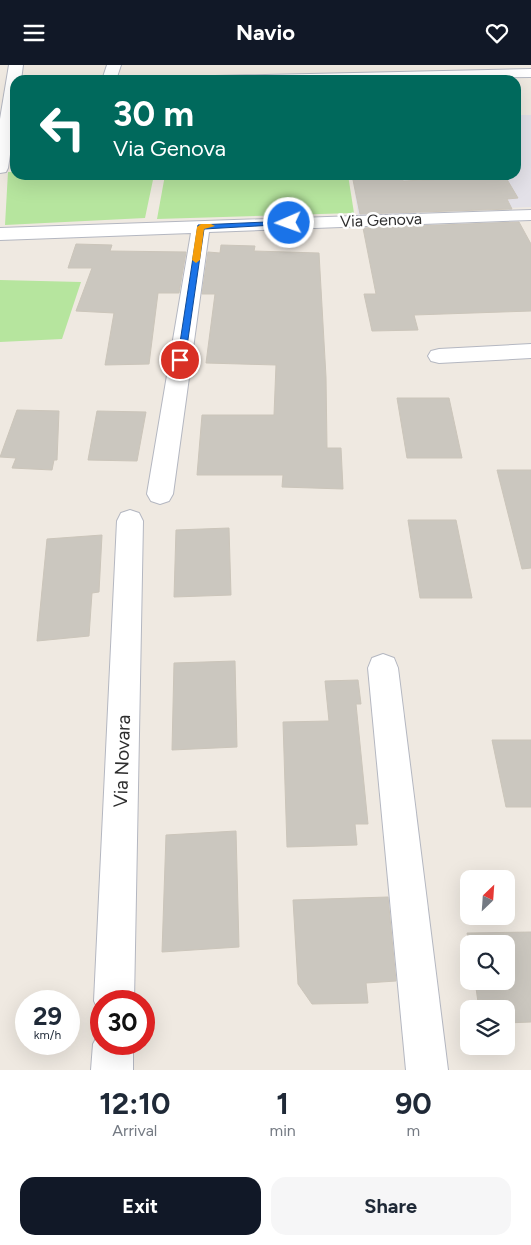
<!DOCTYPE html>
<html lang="en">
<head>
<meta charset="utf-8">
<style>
  :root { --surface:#fff; --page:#f6f6f7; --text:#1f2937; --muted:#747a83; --accent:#111827 }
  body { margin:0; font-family:Figtree,sans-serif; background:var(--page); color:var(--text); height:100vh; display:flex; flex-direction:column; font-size:19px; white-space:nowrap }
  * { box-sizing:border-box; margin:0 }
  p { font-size:16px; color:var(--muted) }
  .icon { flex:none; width:28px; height:28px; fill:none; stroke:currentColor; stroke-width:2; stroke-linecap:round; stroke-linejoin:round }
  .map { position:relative; height:1005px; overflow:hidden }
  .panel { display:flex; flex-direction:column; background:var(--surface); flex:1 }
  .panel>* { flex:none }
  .banner { position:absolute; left:10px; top:10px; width:511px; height:105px; border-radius:15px; box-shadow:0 5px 20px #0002; background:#00695c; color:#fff; overflow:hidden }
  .needle { width:32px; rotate:25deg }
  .fabs { position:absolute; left:460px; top:805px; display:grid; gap:10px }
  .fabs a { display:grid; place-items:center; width:55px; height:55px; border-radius:10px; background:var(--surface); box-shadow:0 5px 20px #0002; font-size:25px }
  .speed { position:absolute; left:15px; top:925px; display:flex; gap:10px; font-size:25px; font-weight:700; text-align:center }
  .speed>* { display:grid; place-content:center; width:65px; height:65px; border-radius:50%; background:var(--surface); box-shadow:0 5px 20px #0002; line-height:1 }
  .speed small { font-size:12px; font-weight:400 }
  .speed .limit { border:8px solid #d22; background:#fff; color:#111 }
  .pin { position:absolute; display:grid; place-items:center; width:42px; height:42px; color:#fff; margin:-21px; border:2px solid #fff; border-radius:50%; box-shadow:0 1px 5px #0007 }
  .me { position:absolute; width:55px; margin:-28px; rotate:268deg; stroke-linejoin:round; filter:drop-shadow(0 0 4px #0008) }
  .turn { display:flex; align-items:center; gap:18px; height:105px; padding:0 20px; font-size:22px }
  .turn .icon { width:65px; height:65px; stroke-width:2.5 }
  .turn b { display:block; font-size:35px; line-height:42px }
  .eta { display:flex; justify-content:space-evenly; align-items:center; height:85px; text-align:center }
  .eta b { font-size:30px; font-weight:700; line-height:35px }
  .primary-button { display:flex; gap:10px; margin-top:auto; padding:10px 20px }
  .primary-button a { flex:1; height:58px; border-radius:15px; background:var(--accent); color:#fff; font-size:20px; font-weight:700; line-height:58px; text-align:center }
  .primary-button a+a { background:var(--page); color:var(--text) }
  header { display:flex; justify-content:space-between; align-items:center; height:65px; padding:0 20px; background:var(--accent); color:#fff; font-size:22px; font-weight:700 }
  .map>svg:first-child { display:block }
</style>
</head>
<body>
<header><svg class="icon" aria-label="menu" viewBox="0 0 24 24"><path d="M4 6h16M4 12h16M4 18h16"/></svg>Navio<svg class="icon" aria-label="heart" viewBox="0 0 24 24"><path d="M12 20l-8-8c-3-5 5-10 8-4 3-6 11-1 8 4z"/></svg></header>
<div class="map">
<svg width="531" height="1005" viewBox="0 0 531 1005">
  <rect width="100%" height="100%" fill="#efe9e1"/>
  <path fill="#e3e1e8" d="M516,50H531V142L446,146L422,144L417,148L411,149L358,150L352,110H516Z"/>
  <g fill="#b6e59e">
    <path d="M8,107H15V110H154L145,153L5,160Z"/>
    <path d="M165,110H348L354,148L157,154Z"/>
    <path d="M0,215L81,217L62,274L0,277Z"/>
  </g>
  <g fill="#cbc7bf" stroke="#cbc5ba">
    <path d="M352,110H402L403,116L505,111L518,133L507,134L512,144L360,149Z"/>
    <path d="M519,157L531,179V246L414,250L418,265L372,266L364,229H376L363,163Z"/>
    <path d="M76,179L112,180L110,186L186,187L179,228H158L149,299L105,300L114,248L76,246L92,203H68Z"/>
    <path d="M221,180L255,181L254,186L319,188L326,312L327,383H341L343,424L282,422L283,410H197L202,350H274L276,300L206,298L215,229H202L208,187L220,188Z"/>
    <path d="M397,333H449L462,393H407Z"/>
    <path d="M17,345L59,346L57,395H54L52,405L12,403L16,393L0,392Z"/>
    <path d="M97,346L146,347L137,396L88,395Z"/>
    <path d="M497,405H531V503L522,504Z"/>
    <path d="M408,455H456L472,533H420Z"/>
    <path d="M229,463L231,530L174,532L176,465Z"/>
    <path d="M102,470L99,527L92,528L89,571L37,576L47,474Z"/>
    <path d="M235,596L237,682L172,685L174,598Z"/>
    <path d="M358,615L361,639H356L368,759H355L357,780L287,782L283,657L329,656L325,616Z"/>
    <path d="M492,675H531V742H506Z"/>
    <path d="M236,766L239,882L162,887L166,770Z"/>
    <path d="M388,832L396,916L366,918L368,938L312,939L298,919L293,835Z"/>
    <path d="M531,867V957L506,958V944H479L475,916H506V879H469L467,868Z"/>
  </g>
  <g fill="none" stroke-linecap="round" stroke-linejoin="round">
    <defs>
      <g id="minor">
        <path d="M9,0H23L21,15H15V56L8,103L6,107L0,108V54Z"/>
        <path d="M107,0H121L116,15H102Z"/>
        <path d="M531,4V12L208,15L215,11Z"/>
        <path d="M531,145V155L209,167L173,429L169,436L160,439L151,436L147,429L191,168L0,175V163Z"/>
        <path d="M531,279V293L439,298L431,296L428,291L431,286L439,284Z"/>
        <path d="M130,445L139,448L143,456L134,936H101V950L94,936L117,456L121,448Z"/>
        <path d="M383,589L394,593L398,603L448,1005H406L368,603L372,593Z"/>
        <path d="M101,964V979H133V1005H91L93,979Z"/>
      </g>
    </defs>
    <use href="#minor" stroke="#b4b7c1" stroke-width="2"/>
    <use href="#minor" fill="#fff" fill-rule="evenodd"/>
  </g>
  <path fill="#1a73e8" stroke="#114b97" d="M289,156H292V159L204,164L185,295L177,297L198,160Z"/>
  <path fill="#f59e0b" d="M201,159H211L215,161L204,164L200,195L196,198L192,195L197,162Z"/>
  <g text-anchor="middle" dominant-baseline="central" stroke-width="5" stroke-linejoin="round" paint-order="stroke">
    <g font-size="16" fill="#2e2e2e" stroke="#fff">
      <text transform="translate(381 155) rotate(-2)">Via Genova</text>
    </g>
    <g font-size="19" fill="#2e2e2e" stroke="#fff">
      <text transform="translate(122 696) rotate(-88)">Via Novara</text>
    </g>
  </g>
</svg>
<div class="fabs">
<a><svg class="needle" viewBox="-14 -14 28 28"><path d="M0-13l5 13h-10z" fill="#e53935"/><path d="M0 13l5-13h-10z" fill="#747a83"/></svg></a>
<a><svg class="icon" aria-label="search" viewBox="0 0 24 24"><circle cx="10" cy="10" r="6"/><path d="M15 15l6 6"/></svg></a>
<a><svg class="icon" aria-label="layers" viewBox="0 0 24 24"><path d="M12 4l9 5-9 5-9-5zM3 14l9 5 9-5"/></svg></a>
</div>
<div class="speed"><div>29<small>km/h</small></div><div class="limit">30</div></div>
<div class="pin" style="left:180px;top:295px;background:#d93025"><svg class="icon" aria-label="arrive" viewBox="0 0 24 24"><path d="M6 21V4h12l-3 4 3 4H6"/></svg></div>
<svg class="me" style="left:289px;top:158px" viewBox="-20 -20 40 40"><circle r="17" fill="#1a73e8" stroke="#fff" stroke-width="3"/><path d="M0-11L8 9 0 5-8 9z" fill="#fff"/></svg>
<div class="banner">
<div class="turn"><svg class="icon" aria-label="left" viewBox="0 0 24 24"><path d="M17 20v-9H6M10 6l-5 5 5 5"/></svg><div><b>30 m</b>Via Genova</div></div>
</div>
</div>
<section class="panel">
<div class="eta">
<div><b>12:10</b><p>Arrival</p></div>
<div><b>1</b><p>min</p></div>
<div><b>90</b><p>m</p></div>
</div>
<div class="primary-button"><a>Exit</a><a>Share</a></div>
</section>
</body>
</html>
